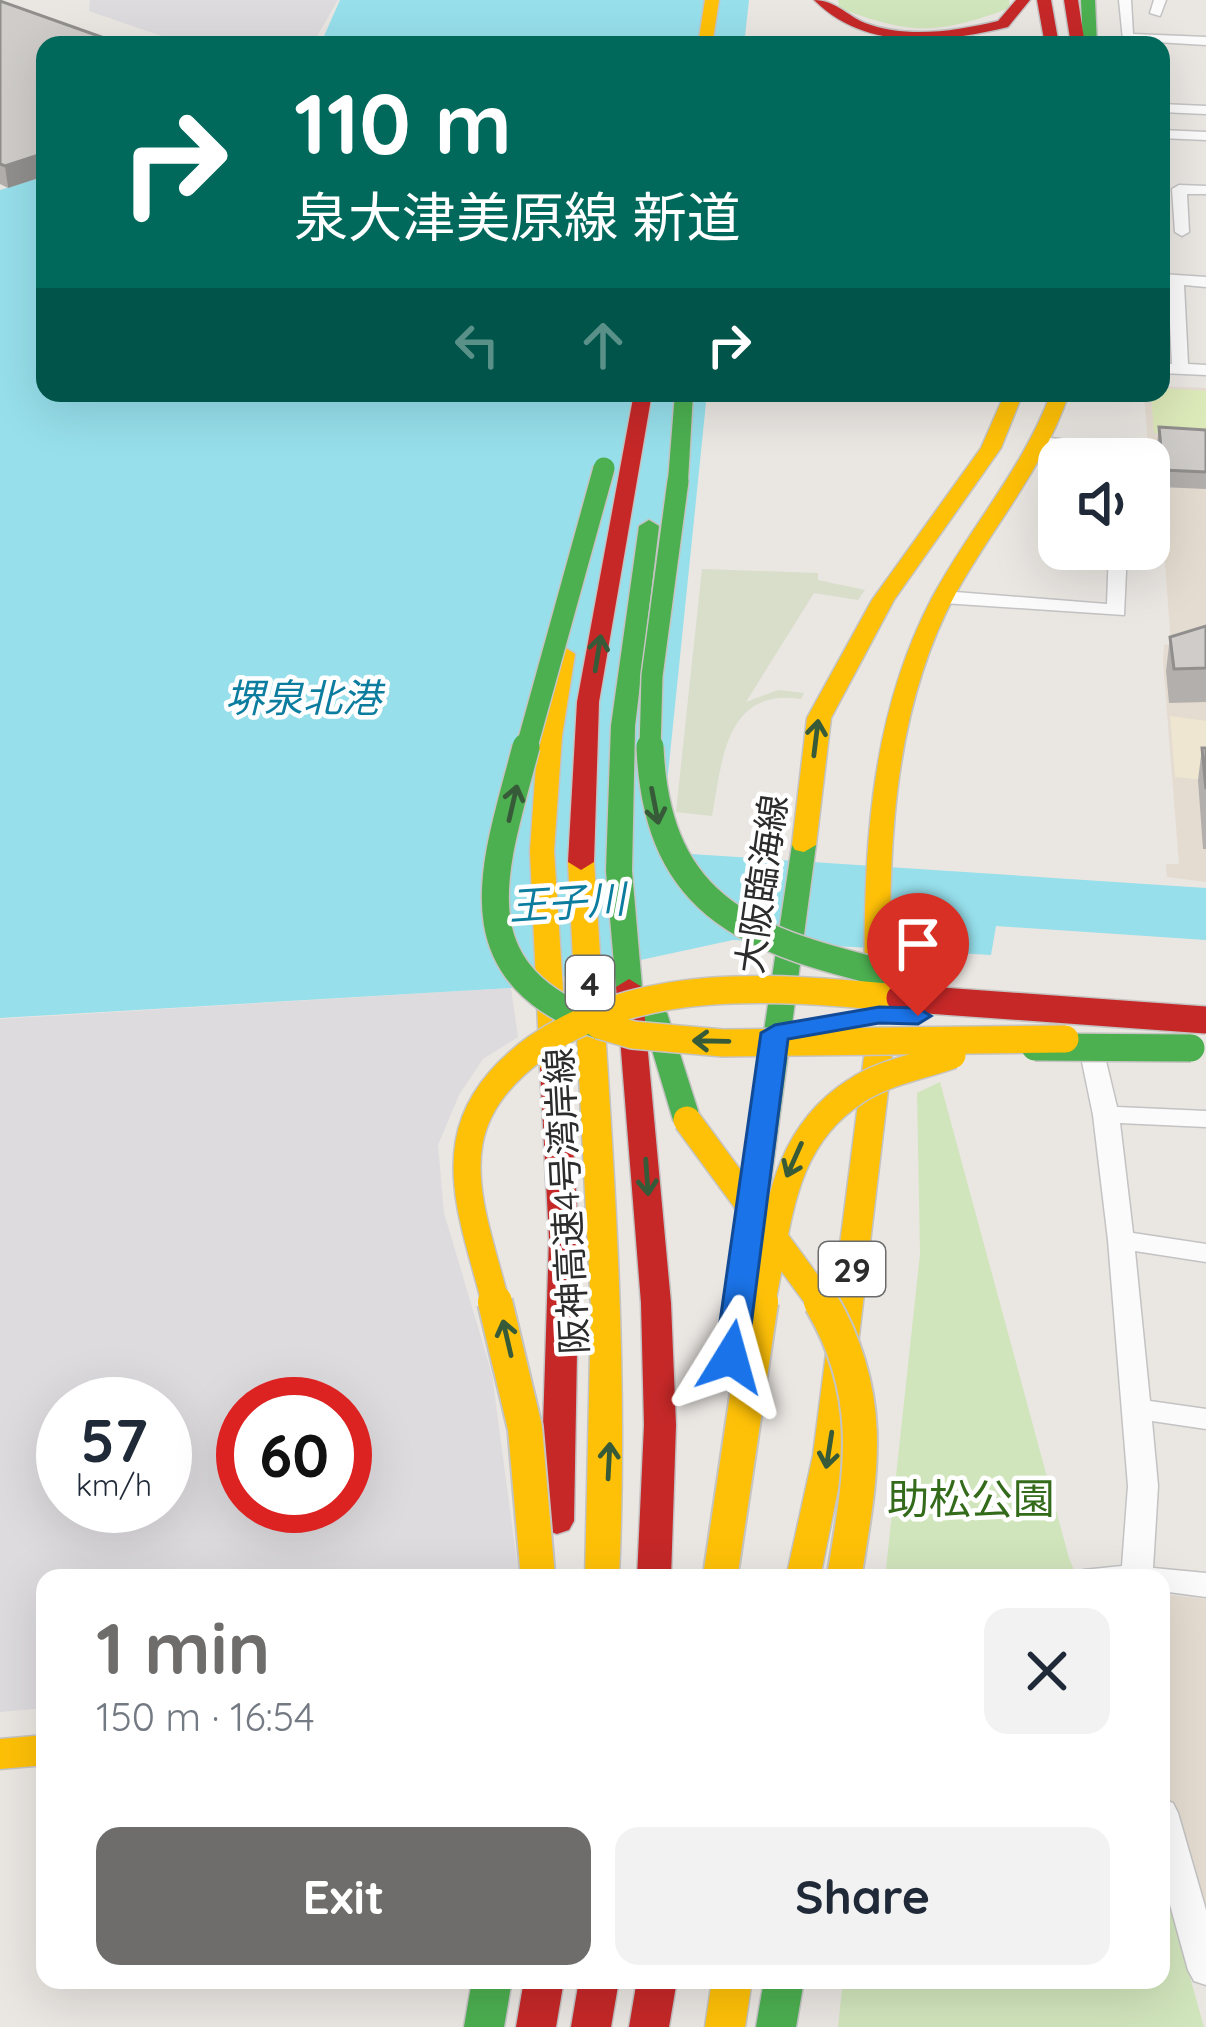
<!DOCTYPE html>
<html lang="en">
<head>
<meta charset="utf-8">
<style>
  :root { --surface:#fff; --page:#f2f2f3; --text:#1f2937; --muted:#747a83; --accent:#6e6d6c }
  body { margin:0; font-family:Quicksand,"Noto Sans JP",sans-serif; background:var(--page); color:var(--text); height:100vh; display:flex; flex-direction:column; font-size:45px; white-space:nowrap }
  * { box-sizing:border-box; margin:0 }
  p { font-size:39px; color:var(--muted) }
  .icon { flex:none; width:66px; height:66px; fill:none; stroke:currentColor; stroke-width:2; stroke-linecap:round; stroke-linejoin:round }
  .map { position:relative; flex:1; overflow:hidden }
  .panel { position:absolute; left:36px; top:1569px; width:1134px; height:420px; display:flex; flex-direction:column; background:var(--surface); border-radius:24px; box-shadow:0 12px 48px #0002 }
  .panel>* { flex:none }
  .top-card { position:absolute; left:36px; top:36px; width:1134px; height:366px; border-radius:24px; box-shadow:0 12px 48px #0002; background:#00695c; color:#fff; overflow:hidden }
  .controls { position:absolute; left:1038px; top:438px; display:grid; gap:24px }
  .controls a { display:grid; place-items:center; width:132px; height:132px; border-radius:24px; background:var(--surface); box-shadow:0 12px 48px #0002; font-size:60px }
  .speed { position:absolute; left:36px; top:1377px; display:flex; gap:24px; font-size:60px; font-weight:700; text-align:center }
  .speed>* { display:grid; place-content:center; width:156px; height:156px; border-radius:50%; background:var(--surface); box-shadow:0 12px 48px #0002; line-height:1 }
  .speed small { font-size:30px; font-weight:400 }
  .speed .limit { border:18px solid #d22; background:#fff; color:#111 }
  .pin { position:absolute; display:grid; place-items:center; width:102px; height:102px; color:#fff; margin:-123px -51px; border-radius:50% 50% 50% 0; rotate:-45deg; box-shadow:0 0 12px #0007 }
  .pin .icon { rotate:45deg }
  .me { position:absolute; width:132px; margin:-66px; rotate:8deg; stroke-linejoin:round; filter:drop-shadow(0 0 9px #0008) }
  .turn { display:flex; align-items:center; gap:42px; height:252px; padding:0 60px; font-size:54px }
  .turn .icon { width:156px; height:156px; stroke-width:2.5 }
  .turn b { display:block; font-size:84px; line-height:102px }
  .lanes { display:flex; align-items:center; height:114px; padding:0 60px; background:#0003; justify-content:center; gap:60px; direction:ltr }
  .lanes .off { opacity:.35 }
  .round { display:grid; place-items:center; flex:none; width:126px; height:126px; border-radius:24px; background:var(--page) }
  .overview { display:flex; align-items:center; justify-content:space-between; height:204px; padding:0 60px }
  h1 { font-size:72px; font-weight:800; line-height:90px; color:var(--accent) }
  .button { display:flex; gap:24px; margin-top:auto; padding:24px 60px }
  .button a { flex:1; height:138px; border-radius:24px; background:var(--accent); color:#fff; font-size:48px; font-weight:800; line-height:138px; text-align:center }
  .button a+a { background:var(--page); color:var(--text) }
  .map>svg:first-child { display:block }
</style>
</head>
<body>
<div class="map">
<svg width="1206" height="2027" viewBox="0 0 1206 2027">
  <rect width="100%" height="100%" fill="#eae6e2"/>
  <g fill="#dddbde" fill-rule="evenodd">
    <path d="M90,0H338L312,45H298L179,42L89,11Z"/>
    <path d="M511,988L518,1037L483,1059L459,1095L438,1145L444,1213L492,1374L519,1578H45V1708L0,1712V1019ZM63,1404H165V1506H63ZM243,1404H345V1506H243Z"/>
  </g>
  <g fill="#e5dcd1">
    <path d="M1161,386L1206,388V882L1167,877L1166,864H1179L1163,662L1164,645L1171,644L1160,497L1152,496L1144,393H1161Z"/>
    <path d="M1161,1594L1206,1599V1936L1161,1779Z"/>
  </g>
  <g fill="#d1e5bc">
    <path d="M838,0H1009L1010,8C936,35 912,35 839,8Z"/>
    <path d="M940,1082L1069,1558L1077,1578H885L920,1254L917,1093Z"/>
    <path d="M1161,1874L1204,2027H838L843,1980H1161Z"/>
  </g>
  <path fill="#eee6d0" d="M1170,716L1206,721V780L1175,777Z"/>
  <path fill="#d8deca" d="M702,569L818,573V580L865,590L858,600L814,593L746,702L778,690L804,693L801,699C725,687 722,762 712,816L676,812Z"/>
  <path fill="#dce9b9" d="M1161,388L1206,391V435L1154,433L1151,393H1161Z"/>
  <g fill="#96dfeb">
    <path d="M340,0H749L744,45H320Z"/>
    <path d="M45,176V393H707L660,852L1206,888V940L996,926L991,955L733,940L511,988L0,1018V190Z"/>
  </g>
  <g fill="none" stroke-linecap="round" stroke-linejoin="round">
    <defs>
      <g id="street">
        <path d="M1119,0H1131L1133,34L1206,37V45L1123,40Z"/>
        <path d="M1154,0H1166L1160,16L1150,13Z"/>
        <path d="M1161,104L1206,106V114L1161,112Z"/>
        <path d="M1161,130L1206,132V140L1161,138Z"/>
        <path d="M1179,185L1206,186V194H1187L1189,232L1182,236L1175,232L1172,189Z"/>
        <path d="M1161,274L1206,277V287L1184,285L1188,364L1206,365V375L1161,373V363L1172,364L1168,284H1161Z"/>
        <path d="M1043,437L1126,447L1129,459L1037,446V438Z"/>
        <path d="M1109,549H1127L1124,615L943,603L933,597L943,591L1107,604Z"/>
        <path d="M1093,1049L1105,1057L1117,1107L1206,1111V1127L1120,1123L1133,1233L1206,1244V1262L1135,1251L1150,1401L1206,1409V1429L1152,1421L1158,1486L1153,1568L1206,1573V1597L1161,1591V1578H1079L1083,1570L1122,1566L1128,1486L1108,1240L1093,1115L1081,1057Z"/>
        <path d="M1161,1799L1173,1803L1178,1813L1206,1910V1985L1194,1981L1188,1970L1161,1872Z"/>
      </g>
      <g id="fast">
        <path d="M1081,0H1095L1097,45H1083Z"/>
        <path d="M675,393H693L688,481L678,487L668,481Z"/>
        <path d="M649,520L659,526L635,726L632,871L642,987L629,995L616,987L606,871L611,726L639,526Z"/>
        <path d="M804,838L816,845L751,1330L746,1338H724L719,1330L792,845Z"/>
        <path d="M654,1005L667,1013L701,1120L697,1126H677L673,1120L641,1013Z"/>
        <path d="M472,1980H512L504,2027H464Z"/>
        <path d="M764,1980H804L796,2027H756Z"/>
      </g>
      <g id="slow">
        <path d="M705,0H719L712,45H698Z"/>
        <path d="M1005,393H1023L1001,448L894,600L831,718L816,845L804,852L795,850L792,845L807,718L872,600L981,448Z"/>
        <path d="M1051,393H1069C1044,468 994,525 956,593C889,717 888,862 891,999L887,1005H869L865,999C863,862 867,722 932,598C970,527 1023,469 1051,393Z"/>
        <path d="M564,647L575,654L562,736L554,851L568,1068L554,1077L540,1068L530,851L538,736L553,654Z"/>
        <path d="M581,854L594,862C609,1101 630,1338 619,1578H585L591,1309L568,862Z"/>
        <path d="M878,1049L892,1057L845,1455L820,1578H786L813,1455L864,1057Z"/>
        <path d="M45,1735V1765L0,1769V1739Z"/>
        <path d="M712,1980H752L745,2027H705Z"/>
      </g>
      <g id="jam">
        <path d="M814,0C835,0 846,15 865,23C907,39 956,31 998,21L1016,0H1030L1008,27C942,43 866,52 814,0Z"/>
        <path d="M1037,0H1051L1059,45H1045Z"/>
        <path d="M1064,0H1078L1085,45H1071Z"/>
        <path d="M634,393H652L599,702L594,862L581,870L568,862L577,702Z"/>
        <path d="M629,979L642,987L671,1303L676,1425L671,1578H637L644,1425L641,1303L616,987Z"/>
        <path d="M554,1059L568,1068L579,1238L574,1521L569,1530L557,1534L545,1530L540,1521L549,1238L540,1068Z"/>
        <path d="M524,1980H564L556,2027H516Z"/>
        <path d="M579,1980H619L611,2027H571Z"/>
        <path d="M637,1980H677L669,2027H629Z"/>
      </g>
    </defs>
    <use href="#street" stroke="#c4c3c3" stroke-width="3"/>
    <use href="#fast" stroke="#c4c3c3" stroke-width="3"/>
    <use href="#slow" stroke="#c4c3c3" stroke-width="3"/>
    <use href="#jam" stroke="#c4c3c3" stroke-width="3"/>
    <use href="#street" fill="#fcfbfb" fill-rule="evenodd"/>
    <use href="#fast" fill="#4caf50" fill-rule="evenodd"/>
    <use href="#slow" fill="#ffc107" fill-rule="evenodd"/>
    <use href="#jam" fill="#c62828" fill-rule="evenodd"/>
    <defs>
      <g id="fast-bridge-far1">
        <path d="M526,750L604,468"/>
        <path d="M650,750L652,676L678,481"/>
      </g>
      <g id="fast-bridge">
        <path d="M526,747C495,866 452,971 599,1025"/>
        <path d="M650,747C657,914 757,942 899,977"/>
        <path d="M1035,1047L1191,1048"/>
      </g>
      <g id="slow-bridge-far1">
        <path d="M599,1025L633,1035L723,1043L1065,1039"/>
        <path d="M687,1120L823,1305"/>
        <path d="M496,1305C484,1254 460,1195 469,1143C476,1102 503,1072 536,1048C642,974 777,987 900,998"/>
        <path d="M761,1305C779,1223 779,1140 856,1091C882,1073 922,1066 952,1055"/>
      </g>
      <g id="slow-bridge">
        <path d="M495,1302L525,1428L538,1578"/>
        <path d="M821,1302C877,1397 861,1474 844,1578"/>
        <path d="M720,1578L761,1302"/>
      </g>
      <path id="jam-bridge" d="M900,998L1206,1020"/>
    </defs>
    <use href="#fast-bridge-far1" stroke="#c6c4c2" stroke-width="24" stroke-linecap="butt"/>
    <use href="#fast-bridge" stroke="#c6c4c2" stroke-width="30" stroke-linecap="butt"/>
    <use href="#slow-bridge-far1" stroke="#c6c4c2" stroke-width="30" stroke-linecap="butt"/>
    <use href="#slow-bridge" stroke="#c6c4c2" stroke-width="38" stroke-linecap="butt"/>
    <use href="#jam-bridge" stroke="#c6c4c2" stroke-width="30" stroke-linecap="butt"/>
    <use href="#fast-bridge-far1" stroke="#4caf50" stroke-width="21"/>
    <use href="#fast-bridge" stroke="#4caf50" stroke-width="27"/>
    <use href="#slow-bridge-far1" stroke="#ffc107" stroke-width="27"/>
    <use href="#slow-bridge" stroke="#ffc107" stroke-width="34"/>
    <use href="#jam-bridge" stroke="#c62828" stroke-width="27"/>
  </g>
  <g fill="#b2afad">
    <path d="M0,1L8,188L0,184Z"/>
    <path d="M1159,427L1206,430V489L1160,487L1157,444Z"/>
    <path d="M1206,626V702L1169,703L1166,671L1170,637Z"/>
    <path d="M1202,748H1206V849H1203L1198,780Z"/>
  </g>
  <path fill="#918f8d" d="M45,153V176L8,188L5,166Z"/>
  <g fill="#cfccc9" stroke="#918f8d" stroke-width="3">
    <path d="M0,1L124,45H45V153L5,166L0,164Z"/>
    <path d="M1159,427L1206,430V472L1163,470Z"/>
    <path d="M1206,626V668L1174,669L1170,637Z"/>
    <path d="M1202,748H1206V789Z"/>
  </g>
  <defs><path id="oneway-shaft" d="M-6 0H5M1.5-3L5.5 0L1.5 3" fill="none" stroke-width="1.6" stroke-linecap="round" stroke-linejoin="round" transform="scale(3)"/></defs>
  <g stroke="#375a39">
    <use href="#oneway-shaft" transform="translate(598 653) rotate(-81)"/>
    <use href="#oneway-shaft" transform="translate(816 738) rotate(-83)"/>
    <use href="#oneway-shaft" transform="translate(513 803) rotate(-77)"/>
    <use href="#oneway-shaft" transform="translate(655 806) rotate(79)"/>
    <use href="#oneway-shaft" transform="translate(711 1041) rotate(-179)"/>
    <use href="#oneway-shaft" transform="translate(794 1160) rotate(114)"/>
    <use href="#oneway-shaft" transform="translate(647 1177) rotate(86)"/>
    <use href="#oneway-shaft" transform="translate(507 1338) rotate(-103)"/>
    <use href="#oneway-shaft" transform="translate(829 1450) rotate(99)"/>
    <use href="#oneway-shaft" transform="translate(609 1461) rotate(-87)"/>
  </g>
  <path fill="#1a73e8" stroke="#114b97" stroke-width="3" d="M879,1007L918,1008L931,1016L918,1024L879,1023L788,1039L747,1357L743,1365H720L715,1357L761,1033L775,1025Z"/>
  <g text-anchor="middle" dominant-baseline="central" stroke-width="9" stroke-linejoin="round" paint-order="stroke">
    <g fill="#fff" stroke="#6b6b6b" stroke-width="3">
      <rect x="566" y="956" width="48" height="54" rx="9"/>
      <rect x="819" y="1242" width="66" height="54" rx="9"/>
    </g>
    <g font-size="33" font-weight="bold" fill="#2c2c2c">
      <text x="590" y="983">4</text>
      <text x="852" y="1269">29</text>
    </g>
    <g font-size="36" fill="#2c2c2c" stroke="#fff">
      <text transform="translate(761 884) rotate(-82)">大阪臨海線</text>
      <text transform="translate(566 1201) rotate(-93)">阪神高速4号湾岸線</text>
    </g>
    <g font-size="39" font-style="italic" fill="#0d7d9f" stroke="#fff">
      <text x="303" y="697">堺泉北港</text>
      <text transform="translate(567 902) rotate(-4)">王子川</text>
    </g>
    <g font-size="42" fill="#346b1b" stroke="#fff">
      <text x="971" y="1498">助松公園</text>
    </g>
  </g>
</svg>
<div class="controls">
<a><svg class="icon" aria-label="sound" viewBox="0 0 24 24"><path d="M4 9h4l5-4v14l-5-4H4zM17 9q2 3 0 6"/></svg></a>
</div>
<div class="speed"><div>57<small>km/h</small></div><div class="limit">60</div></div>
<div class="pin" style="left:918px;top:1016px;background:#d93025"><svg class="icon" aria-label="arrive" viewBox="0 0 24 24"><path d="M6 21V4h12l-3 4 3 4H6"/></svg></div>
<svg class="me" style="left:731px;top:1357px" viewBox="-20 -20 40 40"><path d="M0-17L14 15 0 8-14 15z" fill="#1a73e8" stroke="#fff" stroke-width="4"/></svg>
<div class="top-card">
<div class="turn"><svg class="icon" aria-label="right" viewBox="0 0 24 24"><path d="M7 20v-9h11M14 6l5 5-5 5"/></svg><div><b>110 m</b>泉大津美原線 新道</div></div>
<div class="lanes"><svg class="icon off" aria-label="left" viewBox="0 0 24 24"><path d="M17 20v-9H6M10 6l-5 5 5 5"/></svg><svg class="icon off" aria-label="ahead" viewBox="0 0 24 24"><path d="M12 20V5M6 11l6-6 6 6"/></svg><svg class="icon" aria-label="right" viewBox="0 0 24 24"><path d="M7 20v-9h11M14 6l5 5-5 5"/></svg></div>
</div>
<section class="panel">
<div class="overview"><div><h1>1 min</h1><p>150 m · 16:54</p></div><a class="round"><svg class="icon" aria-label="close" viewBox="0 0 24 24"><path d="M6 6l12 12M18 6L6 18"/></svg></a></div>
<div class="button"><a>Exit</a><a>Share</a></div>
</section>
</div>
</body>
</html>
